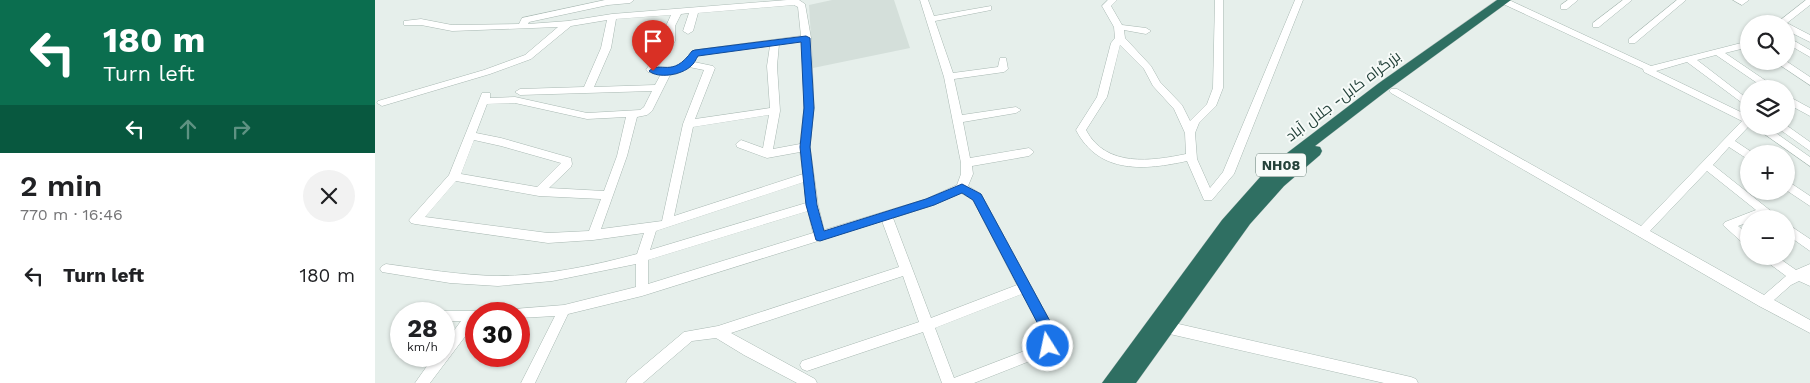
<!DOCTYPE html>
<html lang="en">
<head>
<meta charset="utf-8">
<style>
  :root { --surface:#fff; --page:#f2f2f2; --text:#202124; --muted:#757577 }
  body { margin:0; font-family:"Work Sans",Cairo,sans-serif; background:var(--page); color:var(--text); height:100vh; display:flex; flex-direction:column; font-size:19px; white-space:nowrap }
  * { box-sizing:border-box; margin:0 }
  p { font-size:16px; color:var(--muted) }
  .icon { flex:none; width:28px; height:28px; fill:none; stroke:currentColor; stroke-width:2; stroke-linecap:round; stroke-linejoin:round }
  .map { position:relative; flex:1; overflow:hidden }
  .sheet { display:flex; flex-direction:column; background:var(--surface); width:375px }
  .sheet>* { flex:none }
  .guide { background:#0b6e4f; color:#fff; overflow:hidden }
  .fabs { position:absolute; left:1365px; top:15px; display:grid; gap:10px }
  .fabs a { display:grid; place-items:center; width:55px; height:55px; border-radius:50%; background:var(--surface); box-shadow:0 1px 4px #0004; font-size:25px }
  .speed { position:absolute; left:15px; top:302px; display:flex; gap:10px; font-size:25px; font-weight:700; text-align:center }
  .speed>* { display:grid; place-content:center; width:65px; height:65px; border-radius:50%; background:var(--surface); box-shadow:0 1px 4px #0004; line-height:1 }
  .speed small { font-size:12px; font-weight:400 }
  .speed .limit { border:8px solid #d22; background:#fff; color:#111 }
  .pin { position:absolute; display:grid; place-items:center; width:42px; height:42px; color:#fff; margin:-51px -21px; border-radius:50% 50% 50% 0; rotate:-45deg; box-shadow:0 0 5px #0007 }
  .pin .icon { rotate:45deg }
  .me { position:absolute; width:55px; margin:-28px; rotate:350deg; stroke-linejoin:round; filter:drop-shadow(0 0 4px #0008) }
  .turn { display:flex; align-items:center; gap:18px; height:105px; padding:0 20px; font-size:22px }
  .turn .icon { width:65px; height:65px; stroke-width:2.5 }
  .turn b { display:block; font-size:35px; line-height:42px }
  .lanes { display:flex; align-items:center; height:48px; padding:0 20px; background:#0003; justify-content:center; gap:25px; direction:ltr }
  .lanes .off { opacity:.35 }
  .round { display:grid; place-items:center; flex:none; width:52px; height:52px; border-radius:26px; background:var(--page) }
  .headline { display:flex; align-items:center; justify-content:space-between; height:85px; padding:0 20px }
  h1 { font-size:30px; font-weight:600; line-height:38px }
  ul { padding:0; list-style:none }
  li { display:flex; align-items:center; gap:15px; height:75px; padding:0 20px }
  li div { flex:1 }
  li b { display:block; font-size:19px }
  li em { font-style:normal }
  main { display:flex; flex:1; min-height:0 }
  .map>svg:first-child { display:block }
</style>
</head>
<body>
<main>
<section class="sheet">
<div class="guide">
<div class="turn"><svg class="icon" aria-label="left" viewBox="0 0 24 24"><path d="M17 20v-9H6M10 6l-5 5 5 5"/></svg><div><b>180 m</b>Turn left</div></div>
<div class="lanes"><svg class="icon" aria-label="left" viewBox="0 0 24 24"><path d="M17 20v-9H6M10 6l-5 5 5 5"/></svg><svg class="icon off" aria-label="ahead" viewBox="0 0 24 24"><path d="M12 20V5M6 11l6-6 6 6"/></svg><svg class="icon off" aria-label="right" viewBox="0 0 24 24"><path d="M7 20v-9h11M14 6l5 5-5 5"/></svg></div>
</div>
<div class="headline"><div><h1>2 min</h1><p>770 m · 16:46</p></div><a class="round"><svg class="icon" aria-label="close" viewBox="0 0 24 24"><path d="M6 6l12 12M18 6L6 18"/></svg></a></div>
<ul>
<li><svg class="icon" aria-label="left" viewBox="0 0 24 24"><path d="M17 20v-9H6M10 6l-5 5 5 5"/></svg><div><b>Turn left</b></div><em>180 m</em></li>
</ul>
</section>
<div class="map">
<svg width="1435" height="383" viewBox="0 0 1435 383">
  <rect width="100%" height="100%" fill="#e6efeb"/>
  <path fill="#d4dfda" d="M457,0H519L535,48L438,68L434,5Z"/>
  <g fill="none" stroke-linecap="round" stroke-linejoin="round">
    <defs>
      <g id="minor">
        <path d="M230,0H259L255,3L233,5L154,22L153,24L193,21L237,14L412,0H424L430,4L436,38L439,108L435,147L443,205L449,230L551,199L582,185L586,174V163L569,77L545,0H553L559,16L616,6V10L560,21L578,73L623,67L625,58H631L633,69L629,72L579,79L587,115L641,107L646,110L641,113L588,122L595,158L654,148L659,152L654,156L597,166L598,174L593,186L606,194L676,323L681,338L675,353L599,383H567L548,332L432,371L427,369L425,365L427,361L544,322L528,276L356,333L440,379L442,383H422L369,355L341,338L317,341L268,383H251L253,379L309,332L343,326L524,267L507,221L267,296L193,314L160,383H146L180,316L144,318V314H124L125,310L189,305L261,287V264L177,281L123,286L75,283L7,272L5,269L7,266L11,264C48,269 85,275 122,276C169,276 217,266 262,254L269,233L218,240L173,243L40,224L36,223L34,220L74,175L107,93H115V98L140,97L212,113L265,110L269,107L277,91L145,95L140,92L145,89L209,87L226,48L232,20L196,26L156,59L115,74L7,106L2,103L3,101L109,70L150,55L183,27L77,31L46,25H29V21L46,19L77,25L144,24L147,18ZM419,5L423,7L426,36L320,50L317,51C306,66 301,69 282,68L300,41V26L306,14L314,13L308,31L313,34L318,31L323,13ZM296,15L291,26L290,41L271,70L273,72L286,74L280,85L219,87L236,48L241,19ZM427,41L429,108L425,144L398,149L405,111L402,66L404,44ZM395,46L392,66L395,108L320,119L340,68L338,66L319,62L323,55ZM314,67L329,70L308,124L287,221L226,229L252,156L262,117L272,115L277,111L295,75L301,74ZM140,103L212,119L251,117L242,156L229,191L174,188L196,167L197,164L196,158L126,138L101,133L112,104ZM394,115L388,148L366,140L361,144L362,147L392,158L425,152L428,174L299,216L318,127ZM99,140L126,146L186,163L162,187L86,174ZM81,181L164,196L226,199L214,231L173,233L50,217ZM429,182L431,203L275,250L281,231ZM586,193L598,200L642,285L556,318L518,218L559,205ZM433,211L438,233L273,284V260ZM647,294C655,308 671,329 665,345L579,378L560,328Z"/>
        <path d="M733,0H742L736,6L747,25L771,28L776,31L771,34L749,30L750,38L776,66L785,82L807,105L815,121L832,104L838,88L840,0H848V88L841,106L824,123L820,133L822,159L835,188L848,172L920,0H928L859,174L837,200H829L812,161C771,170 724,175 701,130L722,97L736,43L740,38L739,27L727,6ZM745,45L769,69L778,86L799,109L810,133L811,154C777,161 731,168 711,130L732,97Z"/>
        <path d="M1125,0H1134L1276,66L1374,41V47L1350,53L1403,89H1391L1341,55L1322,60L1374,100V108L1312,62L1281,71L1374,116V126L1360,141L1378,153L1374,154V160L1354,147L1338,165L1406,219H1392L1388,216L1374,219V222L1363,226L1374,235V247L1370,245L1348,225L1350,222L1381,210L1332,171L1275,231L1389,295L1411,276L1388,259L1386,256H1401L1421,270L1435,264V286L1424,281L1416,285L1399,300L1435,320V333L1384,306L1016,93L1014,91L1016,89H1022L1266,226L1367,121L1269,72L1268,69L1126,3Z"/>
        <path d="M1193,0H1203L1192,9H1186V5Z"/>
        <path d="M1248,0H1257L1224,27H1218V23Z"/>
        <path d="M1302,0H1311L1260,43H1254V39Z"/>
        <path d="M1358,0H1374L1367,5Z"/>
        <path d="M1431,0H1435V5L1412,23L1435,35V42L1411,30V24H1403V22Z"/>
        <path d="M1411,36L1435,50V57L1411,43Z"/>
        <path d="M1399,61H1411L1435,77V85Z"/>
        <path d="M1411,95L1435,108V116L1411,103Z"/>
        <path d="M1411,125L1435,142V151L1400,126Z"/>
        <path d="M1378,126H1391L1435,157V166Z"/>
        <path d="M1411,180L1435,196V206L1411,190Z"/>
        <path d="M1411,223L1435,239V251L1411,234Z"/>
        <path d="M69,311H101L106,314H101V322L55,383H40L59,356H69V344L86,321H69V314H64Z"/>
        <path d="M786,320L1036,377L1041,379L1043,383H1009L786,332L781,330L779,326L781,322Z"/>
      </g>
      <path id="highway" d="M1122,0H1136L1014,89L940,146L945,147L947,151L945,155L909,186L875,224L761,383H727L847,220L895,166L1004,83Z"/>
    </defs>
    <use href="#minor" stroke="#a8b8b2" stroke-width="1"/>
    <use href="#highway" stroke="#c2cac8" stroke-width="1"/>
    <use href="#minor" fill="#fff" fill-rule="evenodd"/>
    <use href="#highway" fill="#2f6f62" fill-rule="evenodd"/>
  </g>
  <path fill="#1a73e8" stroke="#114b97" d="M431,36L435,38L439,108L435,147L442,205L449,231L551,199L587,184L606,194L676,323L681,338L677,350L673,352L668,350L665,328L598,200L587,193L559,205L445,241L441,240L431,205L425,147L429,108L426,42L323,56C321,59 319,64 316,66C307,75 283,79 274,71C286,60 297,79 317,51L320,50Z"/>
  <g text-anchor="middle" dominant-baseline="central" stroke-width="4" stroke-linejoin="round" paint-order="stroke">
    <rect fill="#f7fbf9" stroke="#637a73" stroke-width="1" x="881" y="153.5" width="50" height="23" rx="4"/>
    <g font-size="14" font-weight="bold" fill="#24423a">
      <text x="906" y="165">NH08</text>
    </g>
    <g font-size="15" fill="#24423a" stroke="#f7fbf9">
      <text transform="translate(968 96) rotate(-37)">بزرگراه کابل- جلال آباد</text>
    </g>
  </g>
</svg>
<div class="fabs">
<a><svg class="icon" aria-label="search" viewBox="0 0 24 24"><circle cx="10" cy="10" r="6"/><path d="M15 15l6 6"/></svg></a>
<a><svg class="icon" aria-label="layers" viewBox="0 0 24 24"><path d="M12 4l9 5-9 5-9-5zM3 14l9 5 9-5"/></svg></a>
<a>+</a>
<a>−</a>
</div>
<div class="speed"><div>28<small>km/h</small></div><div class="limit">30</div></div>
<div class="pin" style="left:278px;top:71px;background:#d93025"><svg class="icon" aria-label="arrive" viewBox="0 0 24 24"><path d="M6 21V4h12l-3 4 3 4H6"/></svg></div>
<svg class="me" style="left:673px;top:346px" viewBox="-20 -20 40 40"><circle r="17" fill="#1a73e8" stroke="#fff" stroke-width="3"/><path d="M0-11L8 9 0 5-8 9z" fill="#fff"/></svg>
</div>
</main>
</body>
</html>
